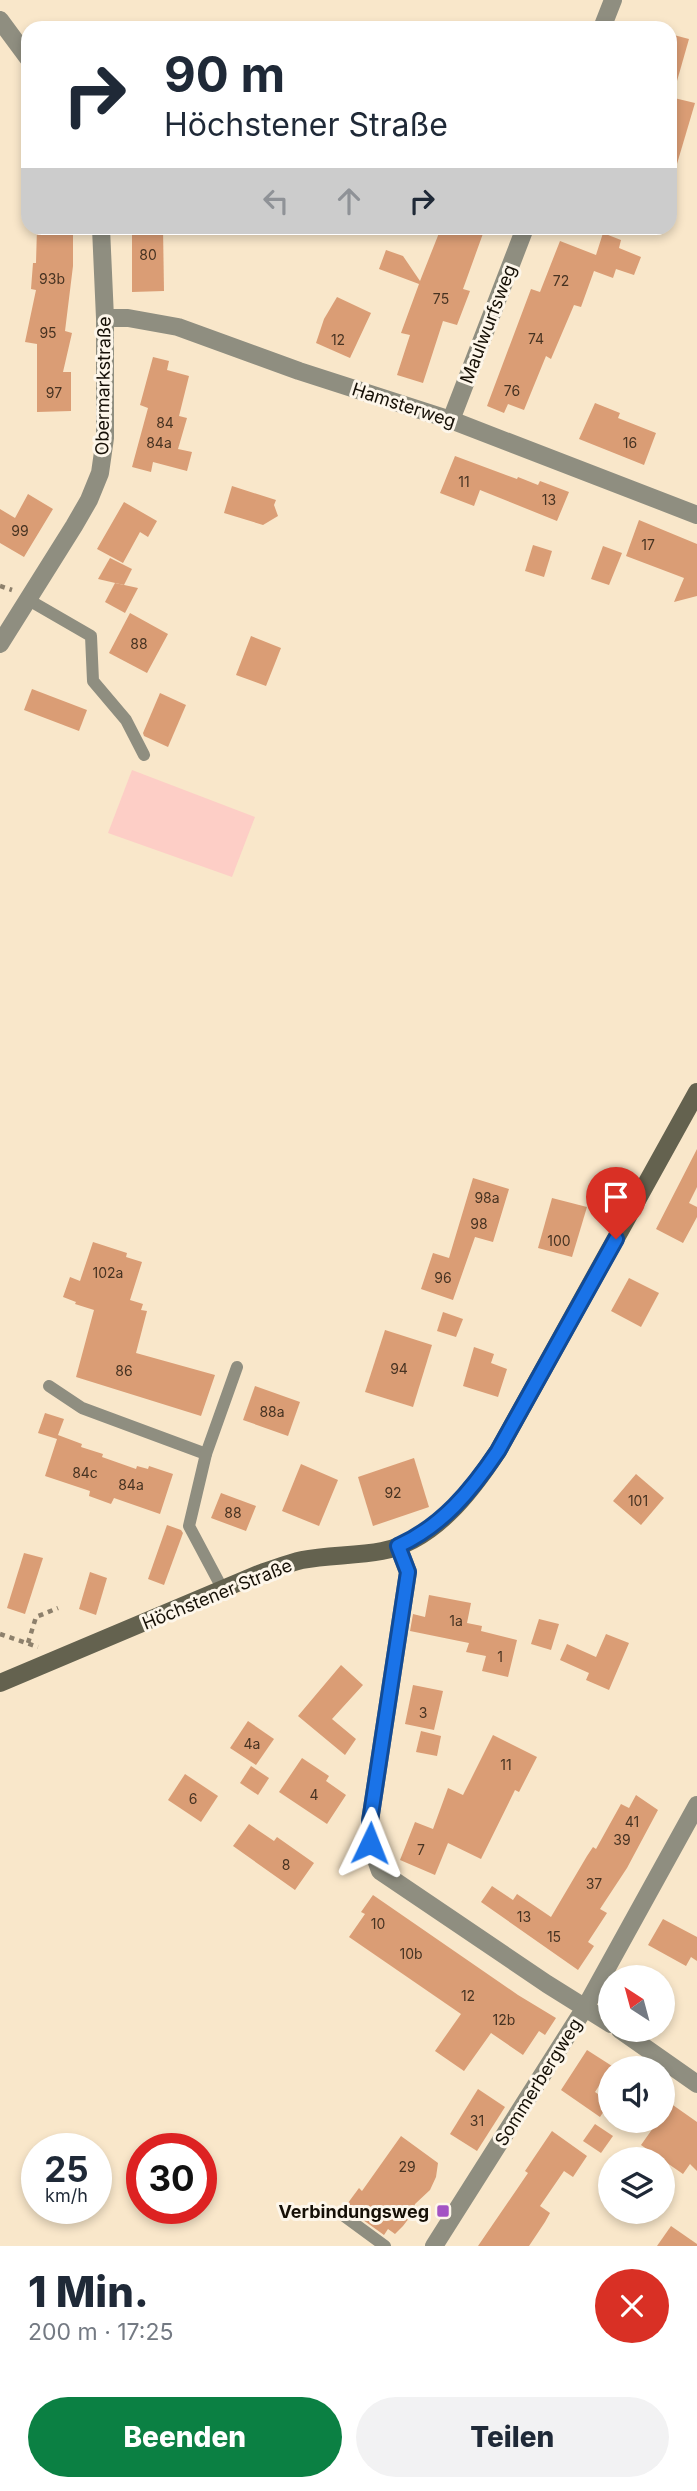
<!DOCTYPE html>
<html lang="de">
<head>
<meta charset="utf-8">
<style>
  :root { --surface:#fff; --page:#f2f2f3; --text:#1f2937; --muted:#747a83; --accent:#0b8043 }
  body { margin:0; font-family:Inter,sans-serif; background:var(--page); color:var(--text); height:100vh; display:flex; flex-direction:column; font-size:26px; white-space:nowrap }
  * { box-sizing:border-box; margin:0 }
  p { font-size:23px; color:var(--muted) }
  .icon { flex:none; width:38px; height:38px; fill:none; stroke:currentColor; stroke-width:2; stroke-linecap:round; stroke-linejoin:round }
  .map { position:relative; height:2246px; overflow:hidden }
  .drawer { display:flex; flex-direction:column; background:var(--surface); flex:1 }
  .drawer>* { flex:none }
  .guide { position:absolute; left:21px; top:21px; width:656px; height:214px; border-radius:21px; box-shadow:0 4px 10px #0003; background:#fff; color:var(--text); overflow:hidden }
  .needle { width:46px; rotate:324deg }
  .buttons { position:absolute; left:598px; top:1965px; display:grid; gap:14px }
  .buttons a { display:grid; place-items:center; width:77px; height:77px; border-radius:50%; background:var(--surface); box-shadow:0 4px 10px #0003; font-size:35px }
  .speed { position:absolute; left:21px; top:2133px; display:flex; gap:14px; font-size:35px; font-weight:700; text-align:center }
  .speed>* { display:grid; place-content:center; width:91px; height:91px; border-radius:50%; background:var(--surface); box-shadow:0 4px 10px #0003; line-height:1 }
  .speed small { font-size:18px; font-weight:400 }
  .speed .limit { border:10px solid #d22; background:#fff; color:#111 }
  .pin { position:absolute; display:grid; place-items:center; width:60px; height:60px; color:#fff; margin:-72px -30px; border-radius:50% 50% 50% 0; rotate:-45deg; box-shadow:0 0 7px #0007 }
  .pin .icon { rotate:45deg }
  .me { position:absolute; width:77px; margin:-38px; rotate:2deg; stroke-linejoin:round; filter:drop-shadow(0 0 5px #0008) }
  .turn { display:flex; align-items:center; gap:24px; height:147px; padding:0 28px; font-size:32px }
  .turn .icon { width:91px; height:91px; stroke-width:2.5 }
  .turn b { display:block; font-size:49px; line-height:60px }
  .lanes { display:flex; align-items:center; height:66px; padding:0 28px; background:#0003; justify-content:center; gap:35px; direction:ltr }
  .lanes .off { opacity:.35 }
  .round { display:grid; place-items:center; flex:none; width:74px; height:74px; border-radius:37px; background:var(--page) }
  .summary { display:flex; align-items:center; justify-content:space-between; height:119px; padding:0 28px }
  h1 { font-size:42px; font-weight:800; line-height:52px }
  .action { display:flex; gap:14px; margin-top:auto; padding:14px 28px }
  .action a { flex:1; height:80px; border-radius:42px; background:var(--accent); color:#fff; font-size:28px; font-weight:800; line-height:80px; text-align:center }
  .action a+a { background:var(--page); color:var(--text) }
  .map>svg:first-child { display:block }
</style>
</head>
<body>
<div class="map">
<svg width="697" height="2246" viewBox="0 0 697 2246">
  <rect width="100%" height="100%" fill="#f9e7ca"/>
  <path fill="#fdcec6" d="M132,770L255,817L232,877L108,833Z"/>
  <g fill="#da9d75">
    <path d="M670,34L689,39L675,88L670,87Z"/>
    <path d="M670,97L695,103L674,174L670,173Z"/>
    <path d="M37,228H73V266L65,331L72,333L63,372H71V411L37,412V344L25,342L36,290L31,289L33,263H36Z"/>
    <path d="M132,228H163L164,291L132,292Z"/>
    <path d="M441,228H485L463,289L470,291L457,325L443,321L423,383L397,375L410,335L401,333L419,284L379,269L386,250L403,256L420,281Z"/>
    <path d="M603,233L621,240L619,248L641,257L634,275L616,269L613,278L594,271L581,307L574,305L551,359L546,356L524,410L508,404L504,413L487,406L531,289L540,292L560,241L596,255Z"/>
    <path d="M337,297L371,313L350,358L316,343L324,319Z"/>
    <path d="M153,357L169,361L167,370L189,376L179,416L187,418L178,449L192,452L187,471L153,462L151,472L132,467L148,408L140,405Z"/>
    <path d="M595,403L620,413L618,418L656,433L644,465L579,439Z"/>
    <path d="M455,456L517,479L518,477L538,485L540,481L569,492L557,521L480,490L474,506L440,493Z"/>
    <path d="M232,486L276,500L274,505L278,516L263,525L224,513Z"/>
    <path d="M28,494L53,509L24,557L0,543V509L15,518Z"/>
    <path d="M124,502L157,521L148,537L140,532L123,563L97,549Z"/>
    <path d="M639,520L697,544V596L674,602L684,578L626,556Z"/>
    <path d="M533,545L552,551L544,577L525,571Z"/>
    <path d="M603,546L622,553L609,585L591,579Z"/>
    <path d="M110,558L132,569L124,585L98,579Z"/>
    <path d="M115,583L138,588L125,613L105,602Z"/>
    <path d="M130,613L168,634L147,673L109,653Z"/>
    <path d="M251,636L281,648L266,686L236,675Z"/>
    <path d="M32,689L87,710L79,731L24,710Z"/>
    <path d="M160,693L186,705L168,747L144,736L143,733Z"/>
    <path d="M697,1149V1187L689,1203L697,1207V1217L683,1243L656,1229Z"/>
    <path d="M473,1178L509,1189L493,1242L475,1237L453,1300L421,1289L433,1253L449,1258Z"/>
    <path d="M552,1198L587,1207L572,1257L538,1248Z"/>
    <path d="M93,1242L127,1253L126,1257L142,1262L130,1300L143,1304L141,1310L147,1311L136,1353L215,1375L201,1416L76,1377L94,1310L75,1304L76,1302L63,1297L70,1277L80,1281Z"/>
    <path d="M629,1278L659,1293L641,1327L611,1311Z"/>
    <path d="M443,1312L463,1319L456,1337L437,1331Z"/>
    <path d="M385,1330L432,1345L413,1407L365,1392Z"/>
    <path d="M474,1347L494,1354L491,1363L507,1369L498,1397L463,1386Z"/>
    <path d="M255,1386L300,1402L288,1436L243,1420Z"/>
    <path d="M45,1413L64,1419L58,1435L82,1444L81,1447L103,1454L102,1457L136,1469L137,1466L148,1469L149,1466L173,1474L160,1514L114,1498L111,1504L89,1496L90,1491L45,1476L57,1439L38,1433Z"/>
    <path d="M414,1458L429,1507L373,1526L358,1477Z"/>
    <path d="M301,1464L338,1480L319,1526L282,1511Z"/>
    <path d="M636,1474L664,1498L641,1525L613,1501Z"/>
    <path d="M221,1493L256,1506L246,1531L211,1518Z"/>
    <path d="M167,1525L181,1530L183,1533L164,1585L148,1579Z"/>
    <path d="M24,1553L43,1558L25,1614L7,1608Z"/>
    <path d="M90,1572L107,1578L96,1615L79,1609Z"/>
    <path d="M429,1595L471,1603L467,1623L482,1626L481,1631L517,1640L508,1677L482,1671L486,1656L466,1652L469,1643L410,1631L413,1614L425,1617Z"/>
    <path d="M539,1619L559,1624L551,1650L531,1644Z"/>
    <path d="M606,1634L629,1643L609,1690L586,1680L589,1673L560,1660L567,1644L596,1657Z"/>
    <path d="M341,1665L363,1685L332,1719L356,1739L345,1755L298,1716Z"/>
    <path d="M413,1685L443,1691L434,1730L405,1724Z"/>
    <path d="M248,1721L274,1739L256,1765L230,1748Z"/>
    <path d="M421,1731L441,1736L437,1756L416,1752Z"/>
    <path d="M493,1735L537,1757L519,1792L515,1790L481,1859L448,1843L435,1875L400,1860L415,1822L433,1829L448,1788L463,1795Z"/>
    <path d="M302,1758L329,1776L326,1781L346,1795L327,1824L279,1792Z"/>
    <path d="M251,1766L269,1778L258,1795L240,1783Z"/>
    <path d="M185,1774L218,1796L201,1822L168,1800Z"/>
    <path d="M636,1795L658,1810L627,1868L600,1909L607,1913L588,1942L594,1946L578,1970L481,1902L492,1886L513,1900L517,1894L551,1917L587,1856L593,1847L596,1849L621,1804L629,1808Z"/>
    <path d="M249,1824L274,1841L277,1837L314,1863L295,1890L233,1846Z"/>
    <path d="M373,1895L518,1995L556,2018L545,2035L539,2031L523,2055L491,2033L464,2071L435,2051L461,2014L349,1937L365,1914L361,1912Z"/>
    <path d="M663,1919L697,1937V1961L691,1957L686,1966L648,1945Z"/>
    <path d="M587,2050L612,2066L595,2092L610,2102L600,2117L561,2090Z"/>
    <path d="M478,2089L505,2107L477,2151L450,2134Z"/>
    <path d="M670,2103L697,2122V2171L690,2164L683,2174L641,2145L658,2121H663V2113Z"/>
    <path d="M595,2124L613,2136L601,2153L583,2141Z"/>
    <path d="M552,2131L587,2156L573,2177L564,2171L540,2206L550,2213L545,2222L529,2246H478L528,2173L525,2171Z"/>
    <path d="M401,2136L438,2163L436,2177L430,2190L415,2204L412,2214L403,2226L395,2234L388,2229L384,2235L345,2207L359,2188L362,2191Z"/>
    <path d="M671,2226L697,2244V2246H657Z"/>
  </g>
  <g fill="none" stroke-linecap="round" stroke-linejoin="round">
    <g stroke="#8d806c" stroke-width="4.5" stroke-dasharray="5 5" stroke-linecap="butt">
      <path d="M0,586L12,590"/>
      <path d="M0,1634L38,1647"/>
      <path d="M28,1643L36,1617L58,1608"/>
    </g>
    <g stroke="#8f8e80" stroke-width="12">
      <path d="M27,599L91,636L93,681L126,720L144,755"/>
      <path d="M49,1386L82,1408L206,1454"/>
      <path d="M222,1588L189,1526L206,1454L237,1367"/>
      <path d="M344,2216L385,2246"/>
    </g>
    <g stroke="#8f8e80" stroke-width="18">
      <path d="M0,20L28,58"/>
      <path d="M602,28L613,0"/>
      <path d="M105,318H128L178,327L299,371L451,420L697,515"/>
      <path d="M451,420L525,228"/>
      <path d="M0,644L74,526L89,500L100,473L105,438V318L101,228"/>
      <path d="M398,1546L408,1572L370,1821V1843L380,1871L547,1984L611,2024"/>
      <path d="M620,2030L697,2084"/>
      <path d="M434,2246L586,2006L697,1805"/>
    </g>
    <path stroke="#64624f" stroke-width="18" d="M0,1683L261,1573C274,1569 288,1563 302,1560C328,1555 356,1556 382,1551C434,1541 471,1492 498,1451L697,1092"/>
  </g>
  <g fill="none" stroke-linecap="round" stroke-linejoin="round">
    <defs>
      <path id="route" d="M370,1843V1821L408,1572L398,1546C442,1526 471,1491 498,1451L616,1239"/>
    </defs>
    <use href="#route" stroke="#114b97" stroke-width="18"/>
    <use href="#route" stroke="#1a73e8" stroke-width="12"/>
  </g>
  <rect fill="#a353c4" stroke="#fdf6ea" stroke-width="2.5" x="436" y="2204" width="14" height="14" rx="3.5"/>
  <g text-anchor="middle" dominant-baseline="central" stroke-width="6" stroke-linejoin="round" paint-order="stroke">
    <g font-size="14" fill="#473322">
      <text x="148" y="254">80</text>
      <text x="52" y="278">93b</text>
      <text x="561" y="280">72</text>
      <text x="441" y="298">75</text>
      <text x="48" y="332">95</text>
      <text x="536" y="338">74</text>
      <text x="338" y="339">12</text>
      <text x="512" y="390">76</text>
      <text x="54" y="392">97</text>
      <text x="165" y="422">84</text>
      <text x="159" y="442">84a</text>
      <text x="630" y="442">16</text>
      <text x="464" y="481">11</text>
      <text x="549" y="499">13</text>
      <text x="20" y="530">99</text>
      <text x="648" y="544">17</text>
      <text x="139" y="643">88</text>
      <text x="487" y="1197">98a</text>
      <text x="479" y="1223">98</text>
      <text x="559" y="1240">100</text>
      <text x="108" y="1272">102a</text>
      <text x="443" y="1277">96</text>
      <text x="399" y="1368">94</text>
      <text x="124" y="1370">86</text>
      <text x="272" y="1411">88a</text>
      <text x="85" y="1472">84c</text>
      <text x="131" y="1484">84a</text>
      <text x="393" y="1492">92</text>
      <text x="638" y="1500">101</text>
      <text x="233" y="1512">88</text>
      <text x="456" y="1620">1a</text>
      <text x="500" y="1656">1</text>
      <text x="423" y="1712">3</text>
      <text x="252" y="1743">4a</text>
      <text x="506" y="1764">11</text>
      <text x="314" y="1794">4</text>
      <text x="193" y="1798">6</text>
      <text x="632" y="1821">41</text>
      <text x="622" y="1839">39</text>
      <text x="421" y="1849">7</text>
      <text x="286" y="1864">8</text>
      <text x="594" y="1883">37</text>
      <text x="524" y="1916">13</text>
      <text x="378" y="1923">10</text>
      <text x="554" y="1936">15</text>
      <text x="411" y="1953">10b</text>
      <text x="468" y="1995">12</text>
      <text x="504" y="2019">12b</text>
      <text x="477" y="2120">31</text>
      <text x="407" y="2166">29</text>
    </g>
    <g font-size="18" fill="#161006" stroke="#fdf6ea">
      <text transform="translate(488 324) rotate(-69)">Maulwurfsweg</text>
      <text transform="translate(103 386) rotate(-89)">Obermarkstraße</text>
      <text transform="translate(404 405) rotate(18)">Hamsterweg</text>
      <text transform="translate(217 1594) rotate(-22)">Höchstener Straße</text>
      <text transform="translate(538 2082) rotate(-58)">Sommerbergweg</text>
    </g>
    <g font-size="18" font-weight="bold" fill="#161006" stroke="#fdf6ea" text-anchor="end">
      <text x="429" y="2211">Verbindungsweg</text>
    </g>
  </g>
</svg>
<div class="buttons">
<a><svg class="needle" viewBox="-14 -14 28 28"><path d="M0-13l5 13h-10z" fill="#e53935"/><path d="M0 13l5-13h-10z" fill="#747a83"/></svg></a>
<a><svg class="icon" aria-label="sound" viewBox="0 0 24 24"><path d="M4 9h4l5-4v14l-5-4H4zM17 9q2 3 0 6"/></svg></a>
<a><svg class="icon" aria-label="layers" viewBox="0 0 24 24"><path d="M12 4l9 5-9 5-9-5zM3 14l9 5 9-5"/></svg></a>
</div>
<div class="speed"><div>25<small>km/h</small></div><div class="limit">30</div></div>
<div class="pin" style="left:616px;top:1239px;background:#d93025"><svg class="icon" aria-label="arrive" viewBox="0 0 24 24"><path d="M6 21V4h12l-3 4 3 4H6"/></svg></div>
<svg class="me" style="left:370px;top:1843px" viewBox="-20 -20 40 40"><path d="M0-17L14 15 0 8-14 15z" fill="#1a73e8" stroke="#fff" stroke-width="4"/></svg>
<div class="guide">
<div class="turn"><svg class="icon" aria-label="right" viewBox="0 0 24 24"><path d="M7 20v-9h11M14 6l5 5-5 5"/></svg><div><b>90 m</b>Höchstener Straße</div></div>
<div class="lanes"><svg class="icon off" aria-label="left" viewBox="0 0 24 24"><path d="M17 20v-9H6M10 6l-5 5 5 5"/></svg><svg class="icon off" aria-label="ahead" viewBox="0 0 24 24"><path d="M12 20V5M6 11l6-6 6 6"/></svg><svg class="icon" aria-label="right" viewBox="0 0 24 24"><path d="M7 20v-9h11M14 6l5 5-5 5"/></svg></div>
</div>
</div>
<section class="drawer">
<div class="summary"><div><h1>1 Min.</h1><p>200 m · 17:25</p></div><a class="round" style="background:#d93025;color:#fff"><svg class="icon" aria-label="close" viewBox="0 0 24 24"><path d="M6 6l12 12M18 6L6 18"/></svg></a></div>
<div class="action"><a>Beenden</a><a>Teilen</a></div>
</section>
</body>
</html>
